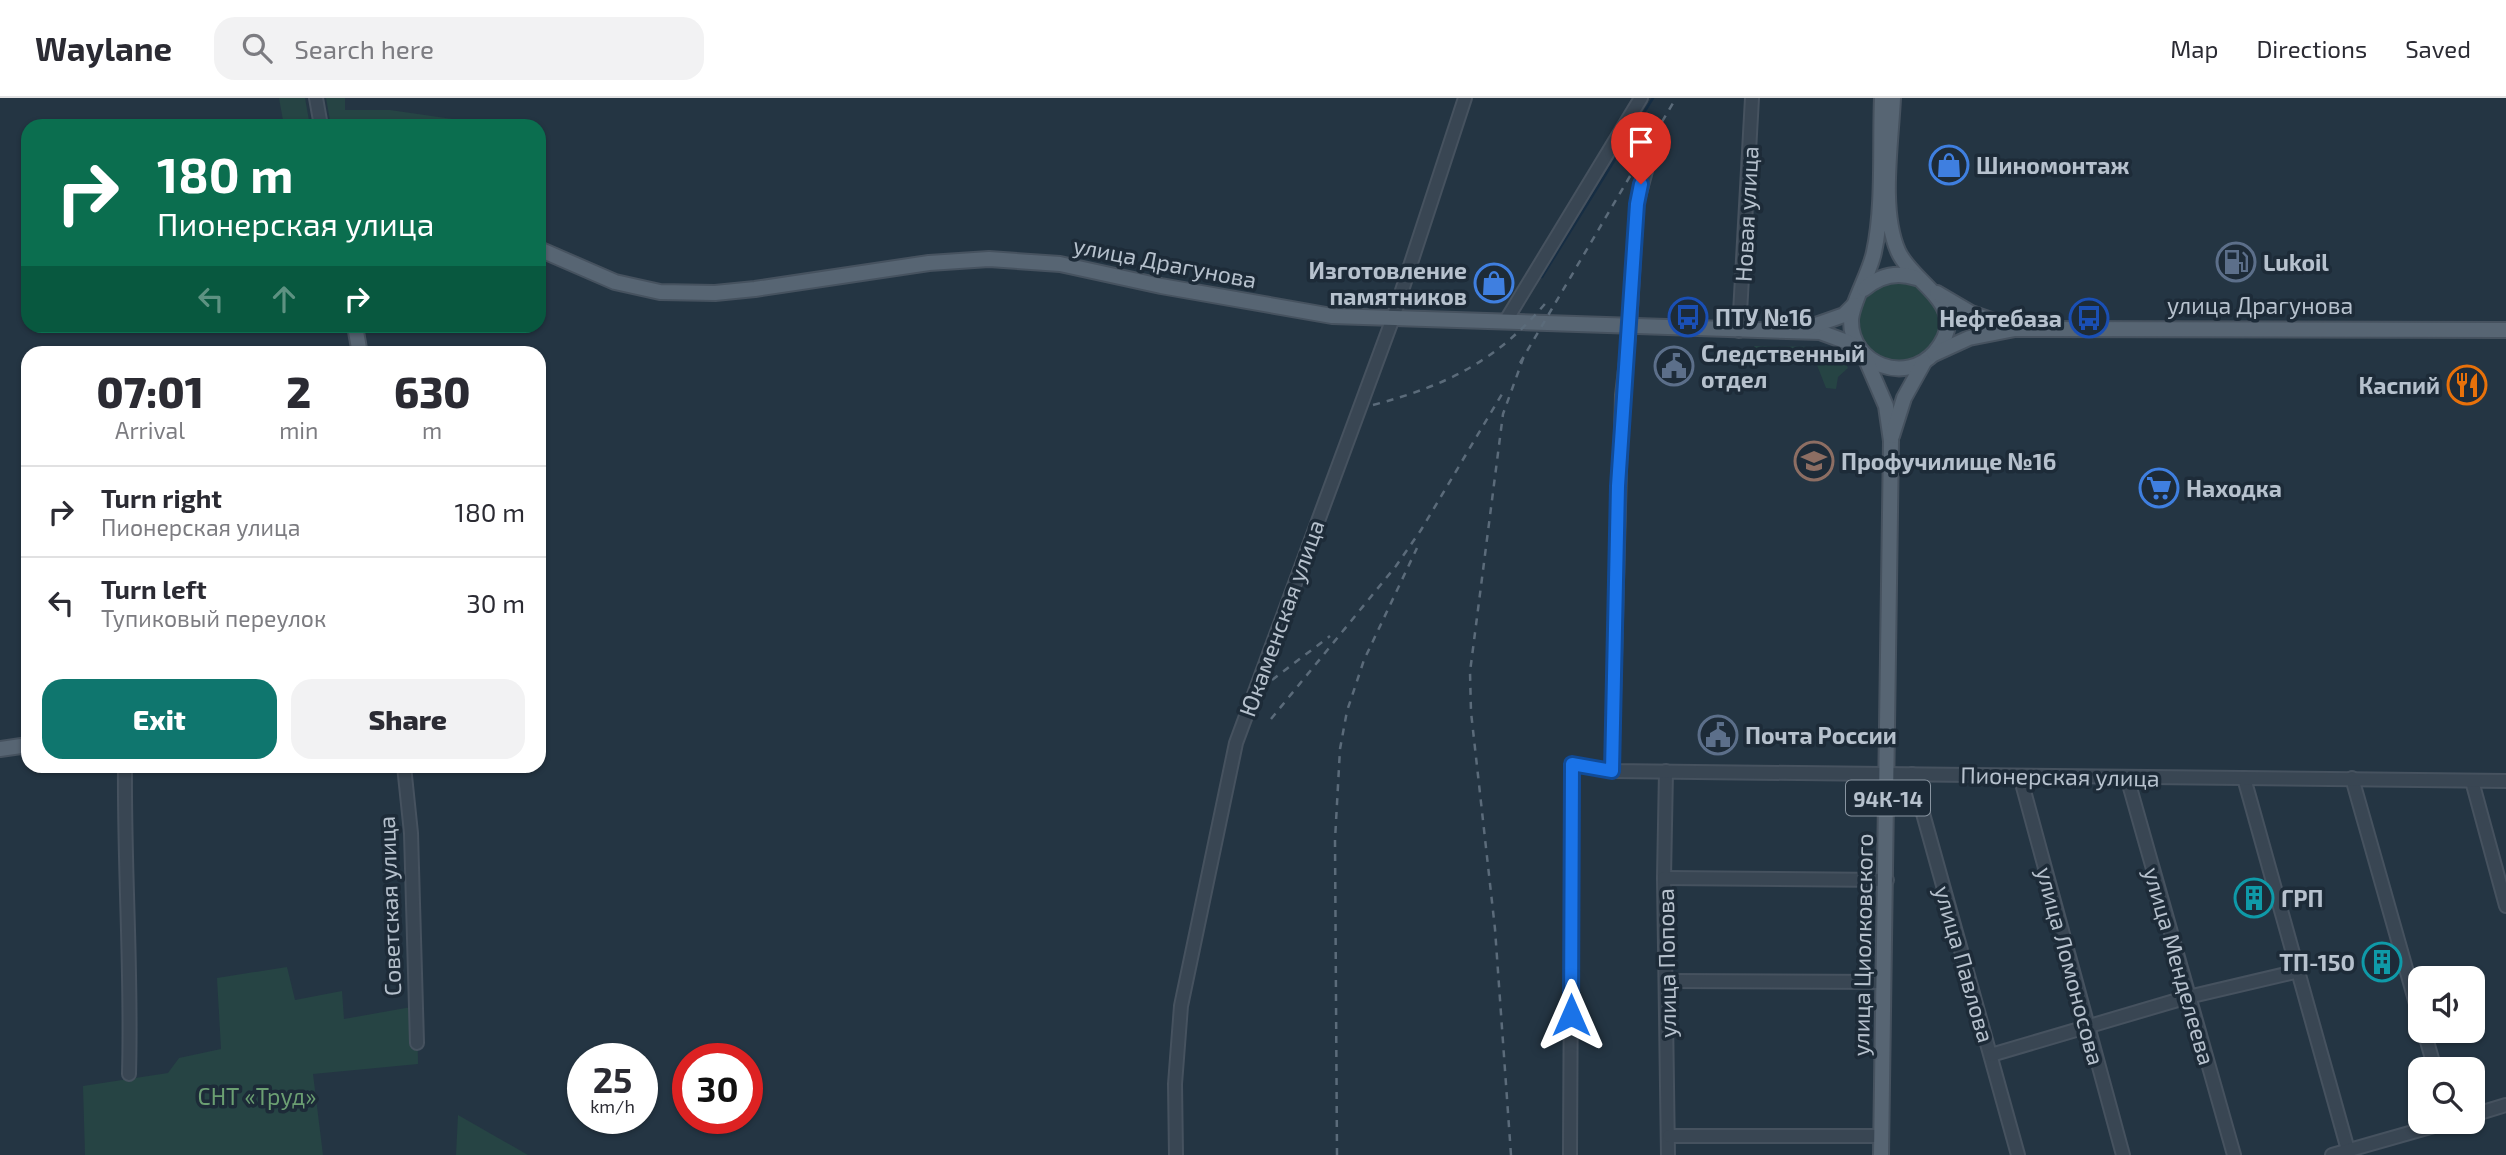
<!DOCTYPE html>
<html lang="en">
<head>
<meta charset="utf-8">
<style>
  :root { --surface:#fff; --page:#f2f2f3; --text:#2b2b33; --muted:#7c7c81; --line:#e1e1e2; --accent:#0f766e }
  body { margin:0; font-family:"Exo 2",sans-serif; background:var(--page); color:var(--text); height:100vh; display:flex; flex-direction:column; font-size:26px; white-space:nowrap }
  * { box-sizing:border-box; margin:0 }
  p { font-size:23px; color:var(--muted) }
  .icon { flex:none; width:38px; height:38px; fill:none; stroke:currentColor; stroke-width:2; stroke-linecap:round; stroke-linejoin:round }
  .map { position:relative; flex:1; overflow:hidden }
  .sheet { position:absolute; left:21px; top:248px; width:525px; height:427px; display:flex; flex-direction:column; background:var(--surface); border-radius:21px; box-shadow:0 2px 5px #0004 }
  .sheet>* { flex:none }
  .guide { position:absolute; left:21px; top:21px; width:525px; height:214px; border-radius:21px; box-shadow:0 2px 5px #0004; background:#0b6e4f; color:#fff; overflow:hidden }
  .controls { position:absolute; left:2408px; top:868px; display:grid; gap:14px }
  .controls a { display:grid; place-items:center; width:77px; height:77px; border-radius:14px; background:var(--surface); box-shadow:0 2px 5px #0004; font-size:35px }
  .speed { position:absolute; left:567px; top:945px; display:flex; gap:14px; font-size:35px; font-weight:700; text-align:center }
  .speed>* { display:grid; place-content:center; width:91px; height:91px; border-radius:50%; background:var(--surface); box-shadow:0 2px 5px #0004; line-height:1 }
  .speed small { font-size:18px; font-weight:400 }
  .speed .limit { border:10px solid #d22; background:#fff; color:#111 }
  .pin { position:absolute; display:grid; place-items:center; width:60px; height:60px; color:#fff; margin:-72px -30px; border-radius:50% 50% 50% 0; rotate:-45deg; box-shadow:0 0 7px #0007 }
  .pin .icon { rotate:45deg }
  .me { position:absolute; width:77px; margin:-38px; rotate:0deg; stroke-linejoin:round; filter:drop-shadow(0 0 5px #0008) }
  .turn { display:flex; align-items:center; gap:24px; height:147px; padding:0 21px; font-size:32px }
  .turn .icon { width:91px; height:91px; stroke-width:2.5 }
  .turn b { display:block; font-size:49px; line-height:60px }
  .lanes { display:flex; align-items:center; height:66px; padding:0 21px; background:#0003; justify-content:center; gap:35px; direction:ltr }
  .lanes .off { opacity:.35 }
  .eta { display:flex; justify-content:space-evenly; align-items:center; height:119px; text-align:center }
  .eta b { font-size:42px; font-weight:800; line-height:49px }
  .button { display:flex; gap:14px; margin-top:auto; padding:14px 21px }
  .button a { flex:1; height:80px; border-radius:21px; background:var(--accent); color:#fff; font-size:28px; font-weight:800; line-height:80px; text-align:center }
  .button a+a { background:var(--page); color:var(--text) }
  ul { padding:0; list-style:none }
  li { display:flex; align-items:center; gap:21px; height:91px; padding:0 21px; border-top:2px solid var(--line) }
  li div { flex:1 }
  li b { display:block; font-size:26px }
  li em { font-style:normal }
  header { display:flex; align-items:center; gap:42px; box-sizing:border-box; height:98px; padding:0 35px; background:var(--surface); border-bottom:2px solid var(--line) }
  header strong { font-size:33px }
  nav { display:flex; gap:38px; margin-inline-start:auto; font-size:24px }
  .search { width:490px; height:63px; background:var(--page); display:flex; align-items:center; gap:18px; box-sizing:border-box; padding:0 24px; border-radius:21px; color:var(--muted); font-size:26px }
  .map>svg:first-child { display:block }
</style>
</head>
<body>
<header>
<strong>Waylane</strong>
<div class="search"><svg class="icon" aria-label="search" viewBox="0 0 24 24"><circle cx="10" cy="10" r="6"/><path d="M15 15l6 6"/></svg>Search here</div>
<nav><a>Map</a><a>Directions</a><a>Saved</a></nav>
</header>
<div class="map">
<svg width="2506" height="1057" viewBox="0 0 2506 1057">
  <rect width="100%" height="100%" fill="#243543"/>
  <g fill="#264444">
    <path d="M279,0H305L310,28H284Z"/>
    <path d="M326,0H345V12H390L473,24L474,28H331Z"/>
    <circle cx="1898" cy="223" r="41"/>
    <path d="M1754,248L1821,249L1843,259L1848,270L1838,279L1836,291L1826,290L1815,262L1753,259Z"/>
    <path d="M287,869L295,902L342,893L344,921L417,908L418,966L313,976L323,1057H85L83,988L168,975L179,960L221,951L217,880Z"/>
    <path d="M458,1017L528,1057H456Z"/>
  </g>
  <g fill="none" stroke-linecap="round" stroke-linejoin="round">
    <path stroke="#162d43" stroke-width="2.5" d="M1542,179L1653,0"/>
    <defs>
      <g id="minor">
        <path d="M316,0L321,28"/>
        <path d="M1505,224L1641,0"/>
        <path d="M1739,233L1752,0"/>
        <path d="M125,668C124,771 132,873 129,976"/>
        <path d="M404,668L411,735L417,945"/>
        <path d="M1612,673L1622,297L1630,229L1637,106L1646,73"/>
        <path d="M1666,673L1664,780L1668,1057"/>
        <path d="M1912,676L2018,1057"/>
        <path d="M2020,678L2123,1057"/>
        <path d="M2127,679L2234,1057"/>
        <path d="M2244,680L2348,1052"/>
        <path d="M2352,680L2420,920"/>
        <path d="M2472,683L2506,808"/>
        <path d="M1664,780L1887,782"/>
        <path d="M1667,883L1884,884"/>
        <path d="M2424,933L2435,971"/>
        <path d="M1991,957L2188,899L2299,873"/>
        <path d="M2473,1017L2506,1007"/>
        <path d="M1669,1038H1881"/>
        <path d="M1176,1057L1175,986L1181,908L1236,645L1393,220L1465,0"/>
        <path d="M1570,1057L1572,666L1612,673L2506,683"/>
        <path d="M2332,1057L2448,1024"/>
      </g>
      <g id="major">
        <path d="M1882,0C1880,47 1884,109 1874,154C1870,175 1851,206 1851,223C1851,267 1906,287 1935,254C1974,208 1912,186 1898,153C1880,112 1891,45 1893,0"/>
        <path d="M539,151L615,184L660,194L715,195L755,191L929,165L989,161L1060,166L1161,188L1332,218L1820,234L1858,248"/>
        <path d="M1864,191C1879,178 1896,173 1916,180"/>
        <path d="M1937,195L1971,215L2014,230"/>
        <path d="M355,228L360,256"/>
        <path d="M1807,230L1844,217L1854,207"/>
        <path d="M1934,256L1969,240L2015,231L2506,232"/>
        <path d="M1864,257L1886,308L1891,343L1881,1057"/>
        <path d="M1892,338L1904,300L1924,264"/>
        <path d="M0,651L28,647"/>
      </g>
    </defs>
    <use href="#minor" stroke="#46525f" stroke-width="16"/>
    <use href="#major" stroke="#46525f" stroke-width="18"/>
    <use href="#minor" stroke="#394653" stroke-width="12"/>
    <use href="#major" stroke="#576573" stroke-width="14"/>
    <g stroke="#5b6b7a" stroke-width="2.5" stroke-dasharray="7 7" stroke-linecap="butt">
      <path d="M1520,265L1676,0"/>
      <path d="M1373,307C1448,287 1499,262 1549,201"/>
      <path d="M1272,582L1330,538"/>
      <path d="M1271,621L1396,468L1421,432L1502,296"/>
      <path d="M1337,1057L1335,742L1340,651L1347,613L1364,562L1417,450"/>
      <path d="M1511,1057L1495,831L1471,614L1470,574L1503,316L1524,258"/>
    </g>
  </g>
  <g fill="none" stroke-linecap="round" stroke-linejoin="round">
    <defs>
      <path id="route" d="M1571,917L1572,666L1612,673L1618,388L1637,106L1641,86"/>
    </defs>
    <use href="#route" stroke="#114b97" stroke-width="18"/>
    <use href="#route" stroke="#1a73e8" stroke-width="12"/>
  </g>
  <defs>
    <symbol id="shop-ring" viewBox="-11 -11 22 22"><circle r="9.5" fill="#1d2b38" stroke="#3f7fe0" stroke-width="1.5"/><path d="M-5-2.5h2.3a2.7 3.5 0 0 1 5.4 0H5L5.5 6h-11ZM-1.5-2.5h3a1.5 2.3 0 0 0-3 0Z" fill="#3f7fe0"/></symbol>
    <symbol id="fuel-ring" viewBox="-11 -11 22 22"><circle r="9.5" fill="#1d2b38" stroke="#5c6f8a" stroke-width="1.5"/><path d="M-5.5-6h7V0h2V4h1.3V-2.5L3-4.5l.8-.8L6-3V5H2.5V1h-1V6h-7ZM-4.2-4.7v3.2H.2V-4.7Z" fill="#5c6f8a"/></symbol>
    <symbol id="bus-ring" viewBox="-11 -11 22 22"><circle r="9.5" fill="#1d2b38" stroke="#1a4fb4" stroke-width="1.5"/><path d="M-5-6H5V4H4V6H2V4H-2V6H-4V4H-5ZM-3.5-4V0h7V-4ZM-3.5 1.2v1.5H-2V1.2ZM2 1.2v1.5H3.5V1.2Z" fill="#1a4fb4"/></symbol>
    <symbol id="civic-ring" viewBox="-11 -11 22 22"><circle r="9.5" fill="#1d2b38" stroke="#5c6f8a" stroke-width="1.5"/><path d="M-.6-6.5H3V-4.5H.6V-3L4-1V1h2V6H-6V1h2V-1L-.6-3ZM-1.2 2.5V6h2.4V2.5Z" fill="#5c6f8a"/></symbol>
    <symbol id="restaurant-ring" viewBox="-11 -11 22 22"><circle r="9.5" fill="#1d2b38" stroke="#e8710a" stroke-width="1.5"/><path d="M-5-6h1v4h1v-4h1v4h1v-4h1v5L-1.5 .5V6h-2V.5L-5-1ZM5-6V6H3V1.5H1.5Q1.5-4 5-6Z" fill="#e8710a"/></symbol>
    <symbol id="university-ring" viewBox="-11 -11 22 22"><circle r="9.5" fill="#1d2b38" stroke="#8d6e63" stroke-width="1.5"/><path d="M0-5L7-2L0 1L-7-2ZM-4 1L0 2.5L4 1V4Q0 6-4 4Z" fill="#8d6e63"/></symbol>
    <symbol id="supermarket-ring" viewBox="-11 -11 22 22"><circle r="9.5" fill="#1d2b38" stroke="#3f7fe0" stroke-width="1.5"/><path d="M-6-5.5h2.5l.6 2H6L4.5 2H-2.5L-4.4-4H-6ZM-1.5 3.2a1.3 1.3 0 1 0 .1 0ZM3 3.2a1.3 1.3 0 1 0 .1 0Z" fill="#3f7fe0"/></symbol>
    <symbol id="building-ring" viewBox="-11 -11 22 22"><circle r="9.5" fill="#1d2b38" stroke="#0f9aa8" stroke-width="1.5"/><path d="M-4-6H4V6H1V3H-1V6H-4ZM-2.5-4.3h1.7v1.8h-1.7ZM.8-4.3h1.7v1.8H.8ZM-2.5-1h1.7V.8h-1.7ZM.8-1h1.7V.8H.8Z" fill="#0f9aa8"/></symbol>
  </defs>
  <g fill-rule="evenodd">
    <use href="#shop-ring" x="1927" y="45" width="44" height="44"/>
    <use href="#fuel-ring" x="2214" y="142" width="44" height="44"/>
    <use href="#shop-ring" x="1472" y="163" width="44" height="44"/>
    <use href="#bus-ring" x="1666" y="197" width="44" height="44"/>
    <use href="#bus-ring" x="2067" y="198" width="44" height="44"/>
    <use href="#civic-ring" x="1652" y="246" width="44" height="44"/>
    <use href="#restaurant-ring" x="2445" y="265" width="44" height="44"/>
    <use href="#university-ring" x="1792" y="341" width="44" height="44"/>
    <use href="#supermarket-ring" x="2137" y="368" width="44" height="44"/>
    <use href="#civic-ring" x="1696" y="615" width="44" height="44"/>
    <use href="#building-ring" x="2232" y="778" width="44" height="44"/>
    <use href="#building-ring" x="2360" y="842" width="44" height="44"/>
  </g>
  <g text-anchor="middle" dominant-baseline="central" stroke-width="7" stroke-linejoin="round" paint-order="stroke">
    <rect fill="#1d2b38" stroke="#8894a0" stroke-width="2" x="1846" y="682.5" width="84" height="35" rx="5"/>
    <g font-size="21" font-weight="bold" fill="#b6c1cd">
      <text x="1888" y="700">94К-14</text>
    </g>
    <g font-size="23" font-weight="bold" fill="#b6c1cd" stroke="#1d2b38" text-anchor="start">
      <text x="1976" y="67">Шиномонтаж</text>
      <text x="2263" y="164">Lukoil</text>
      <text x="1467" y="172" text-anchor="end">Изготовление<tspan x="1467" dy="26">памятников</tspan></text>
      <text x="1715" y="219">ПТУ №16</text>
      <text x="2062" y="220" text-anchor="end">Нефтебаза</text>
      <text x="1701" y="255">Следственный<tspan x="1701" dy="26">отдел</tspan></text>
      <text x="2440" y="287" text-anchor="end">Каспий</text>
      <text x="1841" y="363">Профучилище №16</text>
      <text x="2186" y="390">Находка</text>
      <text x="1745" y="637">Почта России</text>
      <text x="2281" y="800">ГРП</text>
      <text x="2355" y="864" text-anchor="end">ТП-150</text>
    </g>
    <g font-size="23" fill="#b6c1cd" stroke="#1d2b38">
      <text transform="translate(1746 116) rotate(-87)">Новая улица</text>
      <text transform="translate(1165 164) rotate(11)">улица Драгунова</text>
      <text x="2260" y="207">улица Драгунова</text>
      <text transform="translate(1281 520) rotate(-70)">Юкаменская улица</text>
      <text transform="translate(2060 678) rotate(1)">Пионерская улица</text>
      <text transform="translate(389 808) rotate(-92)">Советская улица</text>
      <text transform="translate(1862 847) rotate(-89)">улица Циолковского</text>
      <text transform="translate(1666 865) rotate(-91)">улица Попова</text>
      <text transform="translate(1965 866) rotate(74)">улица Павлова</text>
      <text transform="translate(2071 868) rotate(75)">улица Ломоносова</text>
      <text transform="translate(2180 868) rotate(74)">улица Менделеева</text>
    </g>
    <g font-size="23" fill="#6b9f72" stroke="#1d2b38">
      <text x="257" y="998">СНТ «Труд»</text>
    </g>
  </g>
</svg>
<div class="controls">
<a><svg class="icon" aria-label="sound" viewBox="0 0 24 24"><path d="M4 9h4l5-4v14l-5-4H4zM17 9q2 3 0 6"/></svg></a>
<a><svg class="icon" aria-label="search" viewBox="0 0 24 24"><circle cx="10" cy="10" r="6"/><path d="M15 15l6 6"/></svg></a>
</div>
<div class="speed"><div>25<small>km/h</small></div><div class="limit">30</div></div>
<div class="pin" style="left:1641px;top:86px;background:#d93025"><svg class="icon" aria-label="arrive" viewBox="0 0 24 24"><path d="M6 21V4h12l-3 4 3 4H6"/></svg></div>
<svg class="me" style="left:1571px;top:917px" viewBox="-20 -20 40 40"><path d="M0-17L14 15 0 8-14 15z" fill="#1a73e8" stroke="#fff" stroke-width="4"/></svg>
<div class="guide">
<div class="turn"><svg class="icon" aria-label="right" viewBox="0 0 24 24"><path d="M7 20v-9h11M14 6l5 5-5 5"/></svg><div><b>180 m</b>Пионерская улица</div></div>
<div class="lanes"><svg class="icon off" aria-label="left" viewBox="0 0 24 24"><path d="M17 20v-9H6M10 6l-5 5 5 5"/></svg><svg class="icon off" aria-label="ahead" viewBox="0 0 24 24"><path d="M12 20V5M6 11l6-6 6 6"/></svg><svg class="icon" aria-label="right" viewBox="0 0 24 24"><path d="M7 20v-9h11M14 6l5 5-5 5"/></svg></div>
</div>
<section class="sheet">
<div class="eta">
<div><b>07:01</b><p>Arrival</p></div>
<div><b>2</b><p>min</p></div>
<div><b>630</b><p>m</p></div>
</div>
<ul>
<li><svg class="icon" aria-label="right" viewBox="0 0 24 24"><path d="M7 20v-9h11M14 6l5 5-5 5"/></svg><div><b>Turn right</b><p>Пионерская улица</p></div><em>180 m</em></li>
<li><svg class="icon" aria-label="left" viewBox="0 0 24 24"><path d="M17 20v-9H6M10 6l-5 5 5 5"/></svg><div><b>Turn left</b><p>Тупиковый переулок</p></div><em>30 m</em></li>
</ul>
<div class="button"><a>Exit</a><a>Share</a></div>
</section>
</div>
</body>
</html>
